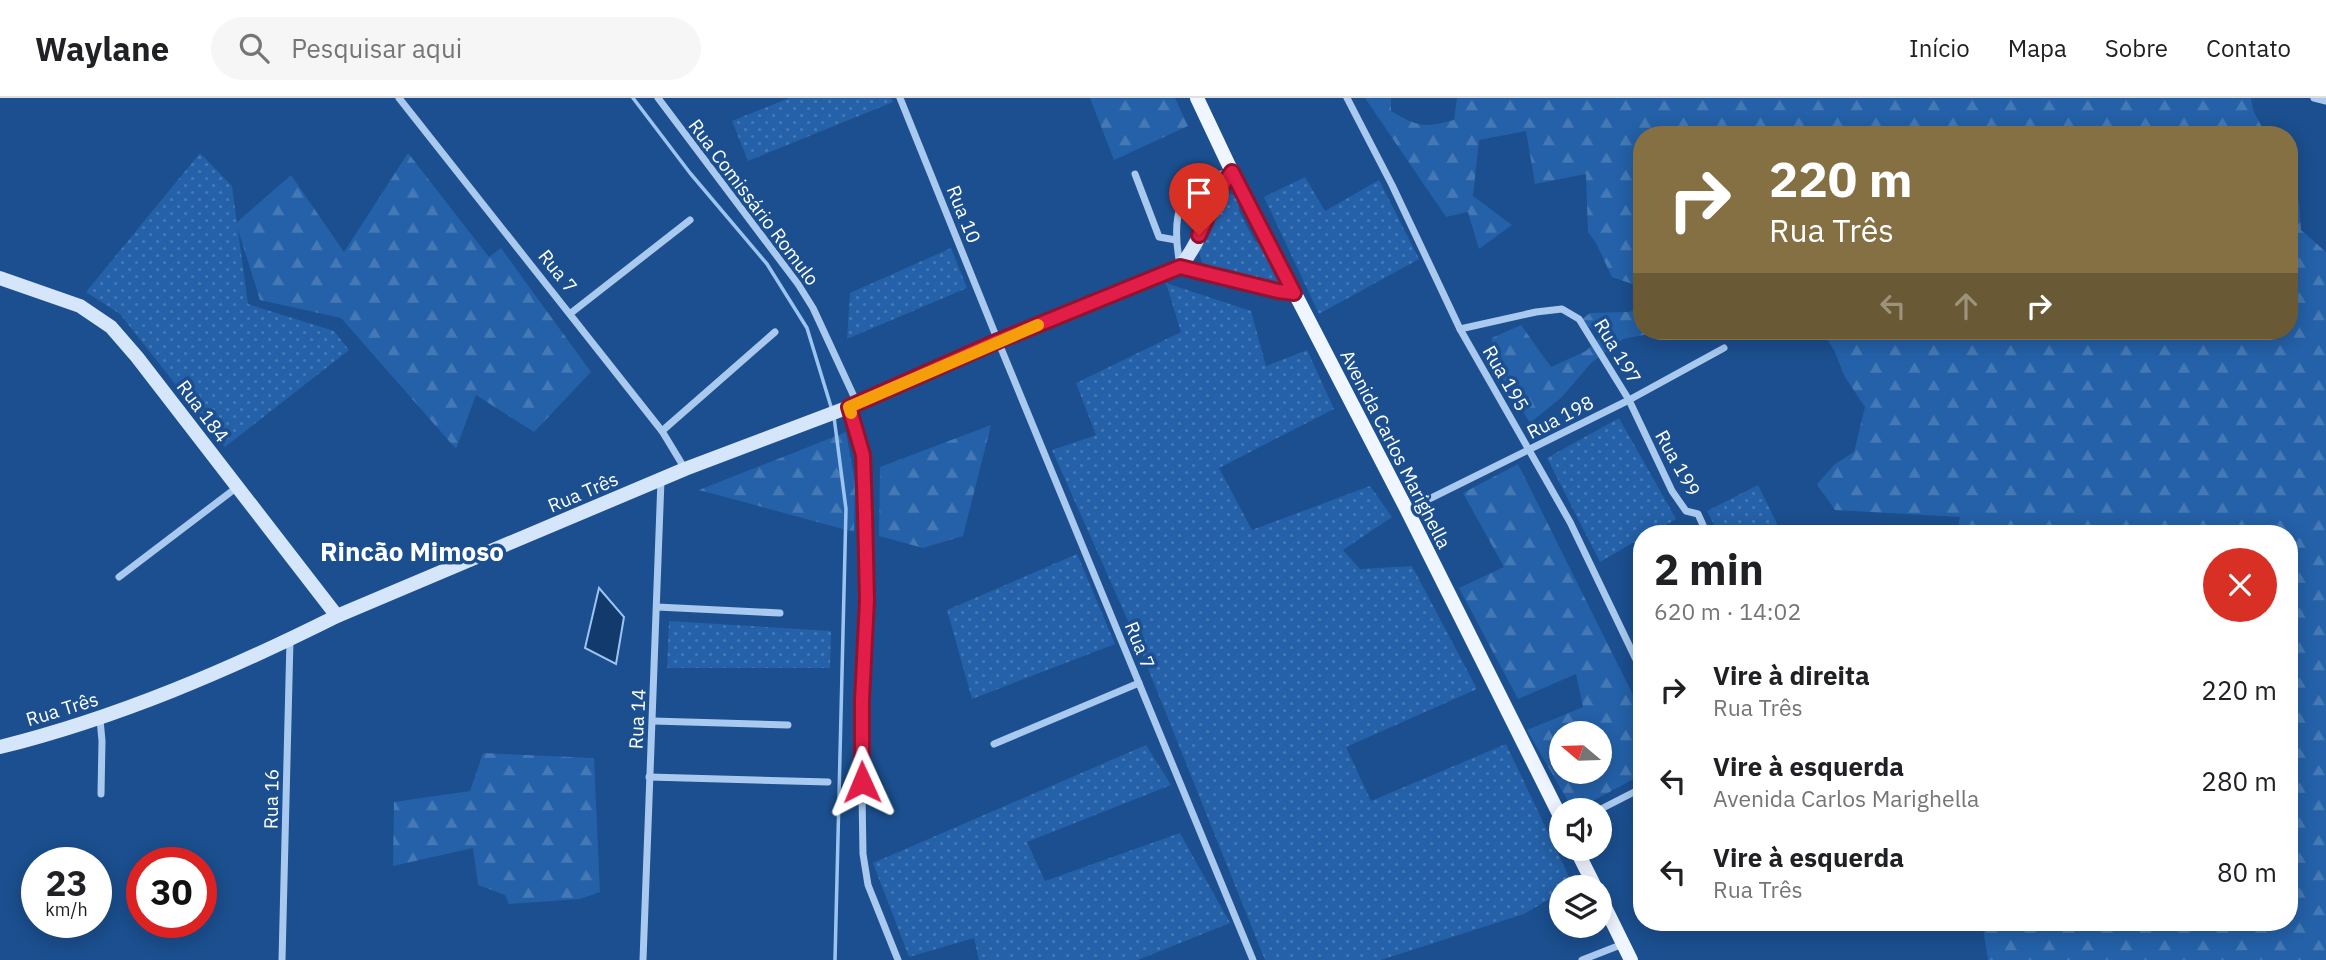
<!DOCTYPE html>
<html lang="pt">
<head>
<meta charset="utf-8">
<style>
  :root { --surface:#fff; --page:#f6f6f6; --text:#202124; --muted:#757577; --line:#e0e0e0 }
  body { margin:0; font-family:"IBM Plex Sans",sans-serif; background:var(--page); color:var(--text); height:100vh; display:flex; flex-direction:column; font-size:26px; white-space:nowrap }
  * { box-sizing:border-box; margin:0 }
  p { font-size:23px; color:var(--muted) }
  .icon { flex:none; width:38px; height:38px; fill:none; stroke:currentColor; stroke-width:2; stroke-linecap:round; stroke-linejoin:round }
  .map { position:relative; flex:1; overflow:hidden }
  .panel { position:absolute; left:1633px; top:427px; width:665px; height:406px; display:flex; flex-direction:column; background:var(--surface); border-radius:28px; box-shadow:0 4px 18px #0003 }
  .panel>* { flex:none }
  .guide { position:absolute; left:1633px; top:28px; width:665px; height:214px; border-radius:28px; box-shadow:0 4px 18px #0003; background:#847042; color:#fff; overflow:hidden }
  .needle { width:46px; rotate:289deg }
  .fabs { position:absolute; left:1549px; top:623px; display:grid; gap:14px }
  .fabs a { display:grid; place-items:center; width:63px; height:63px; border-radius:50%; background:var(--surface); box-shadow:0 4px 18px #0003; font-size:35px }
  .speed { position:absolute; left:21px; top:749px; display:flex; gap:14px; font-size:35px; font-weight:700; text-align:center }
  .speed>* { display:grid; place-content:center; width:91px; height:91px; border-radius:50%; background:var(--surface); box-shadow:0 4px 18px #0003; line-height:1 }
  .speed small { font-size:18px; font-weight:400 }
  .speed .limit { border:10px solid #d22; background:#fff; color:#111 }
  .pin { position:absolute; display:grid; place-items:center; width:60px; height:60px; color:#fff; margin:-72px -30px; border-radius:50% 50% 50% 0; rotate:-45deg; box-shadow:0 0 7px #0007 }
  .pin .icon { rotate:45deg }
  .me { position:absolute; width:77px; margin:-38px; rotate:359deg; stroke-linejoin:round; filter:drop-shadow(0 0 5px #0008) }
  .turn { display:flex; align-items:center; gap:24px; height:147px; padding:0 21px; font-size:32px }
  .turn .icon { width:91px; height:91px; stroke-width:2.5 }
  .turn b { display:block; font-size:49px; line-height:60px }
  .lanes { display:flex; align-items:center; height:66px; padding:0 21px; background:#0003; justify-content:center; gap:35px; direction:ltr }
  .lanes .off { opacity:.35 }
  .round { display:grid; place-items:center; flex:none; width:74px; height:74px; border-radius:37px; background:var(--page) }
  .headline { display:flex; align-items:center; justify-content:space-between; height:119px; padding:0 21px }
  h1 { font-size:42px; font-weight:700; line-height:52px }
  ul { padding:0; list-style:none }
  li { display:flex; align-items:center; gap:21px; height:91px; padding:0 21px }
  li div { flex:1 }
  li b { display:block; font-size:26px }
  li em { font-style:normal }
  header { display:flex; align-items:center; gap:42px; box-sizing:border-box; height:98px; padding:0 35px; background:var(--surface); border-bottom:2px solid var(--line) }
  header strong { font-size:33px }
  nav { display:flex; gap:38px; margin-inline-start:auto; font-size:24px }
  .search { width:490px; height:63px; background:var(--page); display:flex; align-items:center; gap:18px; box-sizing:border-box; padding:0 24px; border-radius:38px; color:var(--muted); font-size:26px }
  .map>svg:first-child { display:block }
</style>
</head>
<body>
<header>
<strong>Waylane</strong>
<div class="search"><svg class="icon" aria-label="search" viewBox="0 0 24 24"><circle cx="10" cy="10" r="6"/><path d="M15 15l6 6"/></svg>Pesquisar aqui</div>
<nav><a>Início</a><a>Mapa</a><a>Sobre</a><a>Contato</a></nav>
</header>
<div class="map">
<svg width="2326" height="862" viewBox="0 0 2326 862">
  <defs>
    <pattern id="green-dots" width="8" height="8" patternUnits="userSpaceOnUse" patternTransform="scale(1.75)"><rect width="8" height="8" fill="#2461a8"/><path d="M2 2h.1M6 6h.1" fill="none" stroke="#4579b5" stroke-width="1.8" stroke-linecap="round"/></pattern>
    <pattern id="forest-firs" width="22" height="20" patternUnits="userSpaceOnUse" patternTransform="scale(1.75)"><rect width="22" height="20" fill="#2461a8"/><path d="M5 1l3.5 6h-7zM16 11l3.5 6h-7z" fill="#4579b5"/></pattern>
  </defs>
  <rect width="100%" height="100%" fill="#1b4f8f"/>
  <g fill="url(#green-dots)">
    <path d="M789,0H891L893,4L748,63L732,23Z"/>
    <path d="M200,55L232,88L248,206L334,233L349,252L225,349L120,216L86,194Z"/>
    <path d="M1305,79L1325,113L1379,82L1419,161L1319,216L1264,99Z"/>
    <path d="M1232,96L1238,100L1239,113L1254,142L1265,150L1281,182L1276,185L1203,167L1199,155L1221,102L1226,97Z"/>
    <path d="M951,150L967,190L847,241L850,195Z"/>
    <path d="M1166,185L1251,213L1266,268L1307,252L1334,311L1219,370L1252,432L1370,388L1392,419L1343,452L1360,471L1412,468L1477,591L1346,649L1371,703L1506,646L1573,787L1561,789V794L1524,816L1381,862H1265L1137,543L1052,352L1096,337L1076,285L1181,234Z"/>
    <path d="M1619,320L1676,421L1650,436H1642L1641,440L1600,464L1547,360Z"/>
    <path d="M1758,387L1782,436H1719L1707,413Z"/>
    <path d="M1077,456L1115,546L972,601L947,512Z"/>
    <path d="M669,523L831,533L830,570H667Z"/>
    <path d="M1146,647L1171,687L1027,744L1045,783L1180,735L1230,825L1138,862H979L974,840L909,859L873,765Z"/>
  </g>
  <g fill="url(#forest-firs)" fill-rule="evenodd">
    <path d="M1090,0H1175L1188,28L1114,62Z"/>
    <path d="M1365,0H1391V13C1419,29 1422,30 1454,22L1457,0H2251L2253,12L2266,37H1642L1641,189L1612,179L1596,145L1588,134L1586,76L1535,86L1526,33L1479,42L1473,98L1512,127L1479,151L1468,114L1446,119Z"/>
    <path d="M408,55L489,159L501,150L591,274L534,334L476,297L456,351L341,220L260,202L236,125L291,77L344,154Z"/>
    <path d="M2289,83L2299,104L2301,132L2326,154V862H1988L1982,824H2289V436H1956L1960,419L1835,412L1817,386L1835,366L1854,354L1865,309L1845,279L1834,252L1822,233H2289Z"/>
    <path d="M1641,210L1642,233H1664L1623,241L1591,265L1562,299L1530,325L1490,260L1492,240L1521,227L1551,269L1586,253L1602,237L1580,223L1590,215L1629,214Z"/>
    <path d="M991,327L963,438L923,450L879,438L880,369Z"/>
    <path d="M846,334L855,384L854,434L699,392Z"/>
    <path d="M1518,366L1641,613V677L1576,712H1573L1527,632L1583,609L1576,576L1518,601L1459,490L1504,469L1463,395ZM1561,635H1600V674H1561Z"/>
    <path d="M483,655L594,660L600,794L580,801L509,806L505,797L478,787L473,750L393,768L394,704L470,693Z"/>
  </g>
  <path fill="#123a6d" stroke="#9cc4f0" stroke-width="2" d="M599,490L624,519L616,566L585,550Z"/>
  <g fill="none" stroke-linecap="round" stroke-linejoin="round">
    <g stroke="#9cc4f0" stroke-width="3.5">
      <path d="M633,0L690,75L767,166L807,230L832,312"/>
      <path d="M834,319L846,411L835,862"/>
    </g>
    <g stroke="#a9c9ee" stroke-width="7">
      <path d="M399,0L662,333L685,371"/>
      <path d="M658,0L798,186L813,210L857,305"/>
      <path d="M900,0L998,243L1253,862"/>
      <path d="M1347,0L1392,87L1460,231L1570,424L1642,574"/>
      <path d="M2314,0L2326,3"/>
      <path d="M1135,76L1159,139L1176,142"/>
      <path d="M1180,167C1171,119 1176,84 1231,74"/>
      <path d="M571,215L690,122"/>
      <path d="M1460,231L1536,214L1562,211L1579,221L1629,302L1672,393L1686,413L1698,416L1707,436"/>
      <path d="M850,309L863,357L865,415L867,502L861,637L863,756L868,787L898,862"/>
      <path d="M662,333L775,234"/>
      <path d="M1407,412L1629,302L1724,250"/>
      <path d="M119,479L236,390"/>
      <path d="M657,509L780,515"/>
      <path d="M100,621L102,643L101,696"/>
      <path d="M653,623L788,627"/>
      <path d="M994,646L1139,585"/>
      <path d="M649,679L828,684"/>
      <path d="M1599,712L1642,690"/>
      <path d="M282,862L290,542"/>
      <path d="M643,862L661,382"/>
      <path d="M1582,862L1623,846"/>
    </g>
    <g stroke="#d6e6fa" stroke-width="14">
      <path d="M1180,169L1278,193L1294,195"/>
      <path d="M0,180L80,208L111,229L137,259L337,518"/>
      <path d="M0,649C117,620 229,572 337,518L685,371L849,309L998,243L1180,169C1203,141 1211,104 1232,74"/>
    </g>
    <g stroke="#f0f6ff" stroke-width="14">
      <path d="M1197,0L1232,74L1407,412L1561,720"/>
      <path d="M1576,751L1595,789"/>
      <path d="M1600,799L1631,862"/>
    </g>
  </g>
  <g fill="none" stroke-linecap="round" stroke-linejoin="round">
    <defs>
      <path id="route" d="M862,684V602L867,502L865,415L863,357L849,309L998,243L1180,169L1278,193L1294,195L1232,74L1221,89L1199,137"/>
    </defs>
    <use href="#route" stroke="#92132f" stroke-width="18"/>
    <use href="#route" stroke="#e11d48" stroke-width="12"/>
    <path stroke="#f59e0b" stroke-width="12" d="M851,315L849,309L1038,227"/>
  </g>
  <g text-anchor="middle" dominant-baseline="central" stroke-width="7" stroke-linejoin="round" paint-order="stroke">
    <g font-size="19" fill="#fff" stroke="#1b4f8f">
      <text transform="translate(754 104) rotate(53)">Rua Comissário Romulo</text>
      <text transform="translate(964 116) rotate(68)">Rua 10</text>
      <text transform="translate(558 173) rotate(51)">Rua 7</text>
      <text transform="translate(1618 253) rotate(59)">Rua 197</text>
      <text transform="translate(1506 280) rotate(60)">Rua 195</text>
      <text transform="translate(203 313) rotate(53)">Rua 184</text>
      <text transform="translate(1560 319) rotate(-27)">Rua 198</text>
      <text transform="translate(1396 351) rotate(63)">Avenida Carlos Marighella</text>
      <text transform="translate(1678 365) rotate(61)">Rua 199</text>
      <text transform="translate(583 394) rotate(-23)">Rua Três</text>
      <text transform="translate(1140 547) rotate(68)">Rua 7</text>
      <text transform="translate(62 611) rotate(-17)">Rua Três</text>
      <text transform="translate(637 621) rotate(-87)">Rua 14</text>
      <text transform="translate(271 701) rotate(-89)">Rua 16</text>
    </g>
    <g font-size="26" font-weight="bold" fill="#fff" stroke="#1b4f8f">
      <text x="412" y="453">Rincão Mimoso</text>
    </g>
  </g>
</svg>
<div class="fabs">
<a><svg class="needle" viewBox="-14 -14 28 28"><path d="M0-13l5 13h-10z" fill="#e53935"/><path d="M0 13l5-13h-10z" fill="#757577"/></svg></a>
<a><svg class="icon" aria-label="sound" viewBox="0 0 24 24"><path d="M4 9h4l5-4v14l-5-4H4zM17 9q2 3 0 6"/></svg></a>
<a><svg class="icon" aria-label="layers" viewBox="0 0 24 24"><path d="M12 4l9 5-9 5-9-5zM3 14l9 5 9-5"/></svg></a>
</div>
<div class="speed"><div>23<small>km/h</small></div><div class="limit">30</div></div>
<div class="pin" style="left:1199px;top:137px;background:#d93025"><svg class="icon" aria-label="arrive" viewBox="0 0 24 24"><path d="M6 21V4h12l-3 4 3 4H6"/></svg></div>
<svg class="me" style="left:862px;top:684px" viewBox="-20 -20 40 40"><path d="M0-17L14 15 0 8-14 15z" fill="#e11d48" stroke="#fff" stroke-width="4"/></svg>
<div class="guide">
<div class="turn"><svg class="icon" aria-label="right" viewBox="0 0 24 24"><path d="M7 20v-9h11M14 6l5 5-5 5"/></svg><div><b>220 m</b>Rua Três</div></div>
<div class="lanes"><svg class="icon off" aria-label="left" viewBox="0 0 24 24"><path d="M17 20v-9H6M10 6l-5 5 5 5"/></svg><svg class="icon off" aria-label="ahead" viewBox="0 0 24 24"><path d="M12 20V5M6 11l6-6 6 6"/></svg><svg class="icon" aria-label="right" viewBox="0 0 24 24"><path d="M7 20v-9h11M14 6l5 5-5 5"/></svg></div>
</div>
<section class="panel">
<div class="headline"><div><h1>2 min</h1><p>620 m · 14:02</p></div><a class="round" style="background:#d93025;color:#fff"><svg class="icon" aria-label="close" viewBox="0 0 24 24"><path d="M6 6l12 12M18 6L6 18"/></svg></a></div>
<ul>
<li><svg class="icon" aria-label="right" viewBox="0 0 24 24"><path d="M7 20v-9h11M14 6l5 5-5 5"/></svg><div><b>Vire à direita</b><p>Rua Três</p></div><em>220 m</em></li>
<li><svg class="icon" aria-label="left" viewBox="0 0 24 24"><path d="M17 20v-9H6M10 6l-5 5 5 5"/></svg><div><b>Vire à esquerda</b><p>Avenida Carlos Marighella</p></div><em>280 m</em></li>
<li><svg class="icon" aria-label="left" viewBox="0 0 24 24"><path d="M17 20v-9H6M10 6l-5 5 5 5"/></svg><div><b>Vire à esquerda</b><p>Rua Três</p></div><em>80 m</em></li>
</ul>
</section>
</div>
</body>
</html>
